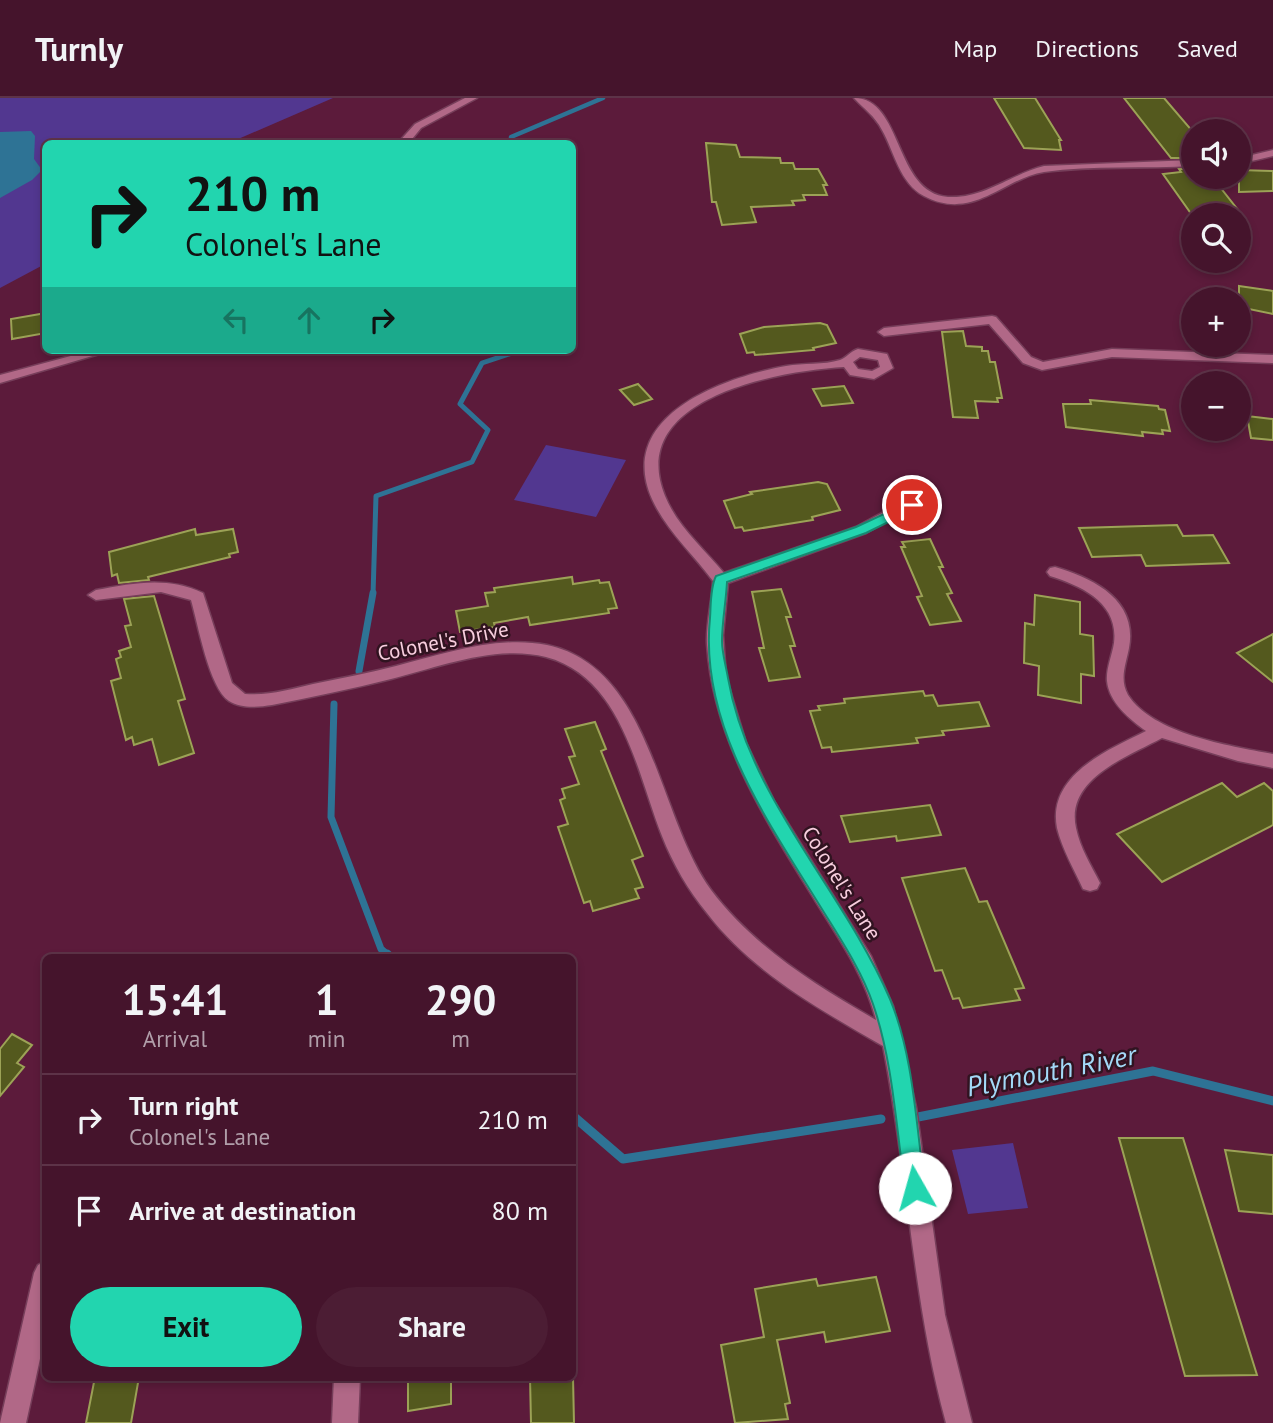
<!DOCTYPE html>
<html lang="en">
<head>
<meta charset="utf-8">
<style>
  :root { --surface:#45142c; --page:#4c1d34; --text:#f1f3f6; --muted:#b09ea9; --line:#5d3348; --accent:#22d5af }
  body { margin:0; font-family:"PT Sans",sans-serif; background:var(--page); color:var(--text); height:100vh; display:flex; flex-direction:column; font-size:26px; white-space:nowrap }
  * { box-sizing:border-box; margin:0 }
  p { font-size:23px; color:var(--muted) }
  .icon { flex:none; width:38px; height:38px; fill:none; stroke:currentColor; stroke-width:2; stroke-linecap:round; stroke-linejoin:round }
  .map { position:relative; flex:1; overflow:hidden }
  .side { position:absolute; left:42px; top:856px; width:534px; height:427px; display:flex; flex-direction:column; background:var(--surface); border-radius:10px; box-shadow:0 4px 10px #0003,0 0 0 2px var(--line) }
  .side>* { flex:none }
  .banner { position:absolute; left:42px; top:42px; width:534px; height:214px; border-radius:10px; box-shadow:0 4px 10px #0003,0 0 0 2px var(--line); background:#22d5af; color:#111; overflow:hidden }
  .buttons { position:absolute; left:1181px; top:21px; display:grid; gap:14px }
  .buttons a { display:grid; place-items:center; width:70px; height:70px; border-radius:50%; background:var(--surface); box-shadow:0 4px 10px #0003,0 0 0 2px var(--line); font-size:35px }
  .pin { position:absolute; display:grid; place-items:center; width:60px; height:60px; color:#fff; margin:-30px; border:4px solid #fff; border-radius:50%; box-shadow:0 2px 7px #0007 }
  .me { position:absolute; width:77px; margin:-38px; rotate:353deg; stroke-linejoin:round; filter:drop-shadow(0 0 5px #0008) }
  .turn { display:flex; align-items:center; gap:24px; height:147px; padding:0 28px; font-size:32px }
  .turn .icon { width:91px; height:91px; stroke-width:2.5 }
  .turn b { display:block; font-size:49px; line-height:60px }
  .lanes { display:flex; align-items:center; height:66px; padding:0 28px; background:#0003; justify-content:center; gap:35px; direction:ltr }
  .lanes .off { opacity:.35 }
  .eta { display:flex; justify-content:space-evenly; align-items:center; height:119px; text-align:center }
  .eta b { font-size:42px; font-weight:600; line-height:49px }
  .button { display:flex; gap:14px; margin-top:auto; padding:14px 28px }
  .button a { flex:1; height:80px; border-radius:42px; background:var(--accent); color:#111; font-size:28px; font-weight:600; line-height:80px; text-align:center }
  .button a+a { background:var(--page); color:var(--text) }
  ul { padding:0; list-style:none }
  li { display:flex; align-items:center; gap:21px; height:91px; padding:0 28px; border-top:2px solid var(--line) }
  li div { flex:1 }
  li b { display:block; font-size:26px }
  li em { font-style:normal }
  header { display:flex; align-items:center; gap:42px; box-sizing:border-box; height:98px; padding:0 35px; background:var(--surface); border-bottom:2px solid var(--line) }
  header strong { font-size:33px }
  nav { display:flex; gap:38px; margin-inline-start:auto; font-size:24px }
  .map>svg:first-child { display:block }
</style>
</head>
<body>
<header>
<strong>Turnly</strong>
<nav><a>Map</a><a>Directions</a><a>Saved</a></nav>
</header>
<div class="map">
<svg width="1273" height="1325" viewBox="0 0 1273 1325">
  <rect width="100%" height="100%" fill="#5c1b3b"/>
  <g fill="#523790">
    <path d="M0,0H333L229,45L46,46L45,166L0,190Z"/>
    <path d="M546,347L626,362L596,419L514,402Z"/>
    <path d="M1013,1045L1028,1110L968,1116L952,1052Z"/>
  </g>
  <path fill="#2e7395" d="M31,33L35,38L34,61L42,72L32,82L0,100V34Z"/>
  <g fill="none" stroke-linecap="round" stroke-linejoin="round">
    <path stroke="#2e7395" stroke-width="4.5" d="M511,46V39L603,0"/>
    <path stroke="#2e7395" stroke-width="5" d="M373,497L376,398L472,364L488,332L460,306L482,265L521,252"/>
    <g stroke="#2e7395" stroke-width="7">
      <path d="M359,573L373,495"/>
      <path d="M334,606L331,719L381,851L389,858"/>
    </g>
    <g stroke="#2e7395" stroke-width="9">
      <path d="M387,856L390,859"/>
      <path d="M572,1017L623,1061L881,1021"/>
      <path d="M918,1019L1153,973L1273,1003"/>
    </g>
  </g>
  <g fill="#54591e" stroke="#9ca256" stroke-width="2">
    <path d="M994,0H1035L1061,42H1059L1061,52L1024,50Z"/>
    <path d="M1124,0H1164L1194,35V60H1171Z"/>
    <path d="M706,45L736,47L740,59L780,60L781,65H793L795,71H818L827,87H823L827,97H803L805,102L792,103L794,107L751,109L756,124L722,127L716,104H712Z"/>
    <path d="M1179,71H1194V79H1212L1242,117H1192L1163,76L1181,74Z"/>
    <path d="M1239,72L1273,73V93L1239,94Z"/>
    <path d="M1239,188L1273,193V216L1239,209Z"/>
    <path d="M46,215V235L12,241L11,221Z"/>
    <path d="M820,225L827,227L836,245L813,250L814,252L755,257L754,254L747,255L740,236L764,229Z"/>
    <path d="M963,233L966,248L982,249V253H988L990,264H995L1002,300H997L998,304L975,303L978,320L953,319L942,234Z"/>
    <path d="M638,286L652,301L634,307L620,292Z"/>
    <path d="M844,288L853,305L822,308L813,291Z"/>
    <path d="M1090,302L1158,308L1159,311L1165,312L1170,333L1162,332L1163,336L1142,334L1143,338L1066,329L1063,306H1091Z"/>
    <path d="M1247,318L1273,321V342L1251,340Z"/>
    <path d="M818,384L827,386L840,412L812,419L813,422L744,433L742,429L735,430L724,403L752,396L750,394Z"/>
    <path d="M1177,427L1183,438L1213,437L1229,465L1146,468L1141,457L1092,459L1079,430Z"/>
    <path d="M195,431L196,437L233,431L238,454L229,456L230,459L148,479L149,482L119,485L117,476L112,478L109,454Z"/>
    <path d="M930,441L943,469H939L952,495L947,496L961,523L930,527L917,499L922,498L901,449H905L902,444Z"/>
    <path d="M572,479L573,486L599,482L600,485L609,484L617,510L608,511L609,515L530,527L528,519L494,525L495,529L460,534L456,513L488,508L485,495L495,494L494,490Z"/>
    <path d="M781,491L791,519H786L795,548H790L800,579L769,583L759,550H764L752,494Z"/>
    <path d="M1035,497L1080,504V536L1093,538L1094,578L1081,576V605L1038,597L1039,568L1024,565L1025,525L1034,527Z"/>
    <path d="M154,498L185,601L178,603L194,655L159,667L152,641L134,647L132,639L126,642L111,583L121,580L116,561L121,559L119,553L131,549L125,528L131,527L124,501Z"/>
    <path d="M1273,536V584L1237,555Z"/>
    <path d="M923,593L925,598L933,597L938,608L979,604L989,628L942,633L944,637L916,640L918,645L832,654L831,649L822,650L810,613L820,612L818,608L845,605L844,601Z"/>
    <path d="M595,624L606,651L601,653L643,758L632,762L643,789L635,791L639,800L593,813L590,803L584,805L558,729L568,726L560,702L565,700L562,691L579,686L569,659L575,658L565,631Z"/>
    <path d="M1222,685L1237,699L1264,685L1273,693V727L1162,784L1117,736Z"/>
    <path d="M930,707L941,737L897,743L896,738L850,744L841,718Z"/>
    <path d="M965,770L979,804L987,803L1024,890L1015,891L1020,902L963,910L959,900L953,901L942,872L935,873L902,780Z"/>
    <path d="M12,936L32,947L17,965L24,969L0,998V951Z"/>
    <path d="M1119,1040H1183L1257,1277L1185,1278Z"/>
    <path d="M1225,1052L1273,1057V1116L1239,1113Z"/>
    <path d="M876,1179L890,1233L826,1244L824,1234L777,1242L790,1305L785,1306L788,1321L735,1325L721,1247L764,1239L755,1191L816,1181L818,1188Z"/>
    <path d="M95,1279H139L131,1325H86Z"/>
    <path d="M408,1279H451V1306L408,1313Z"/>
    <path d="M530,1279H573L574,1325H531Z"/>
  </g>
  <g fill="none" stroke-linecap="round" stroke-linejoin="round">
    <defs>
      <g id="minor">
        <path d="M465,0H477L421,30L408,46H397L415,26Z"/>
        <path d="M854,0C903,0 894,95 948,99C984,101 1011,76 1044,68L1193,62L1194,68C1145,71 1093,67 1044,74C1004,80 973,124 924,98C900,86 894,53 882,32C875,18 864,11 854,0Z"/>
        <path d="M1273,52V58L1239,66V60Z"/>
        <path d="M992,218L996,219L1031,259L1043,264L1112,251L1273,257V265L1112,259L1042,272L1023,265L989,226L884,238L878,234L884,230Z"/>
        <path d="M858,251L887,256L893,270L874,281L850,277L844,269C779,273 625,299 665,398C677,428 704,451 724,475L856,429L917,396L922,394L929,399L866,435L728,485L723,537L726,579L746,645L774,703L871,858L893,908L916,1009L945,1217L972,1325H946C912,1201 908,1073 883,948C819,911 752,874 707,815C688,792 673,766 662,738C637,675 622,579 546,559C496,546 439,569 391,581C351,591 312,599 272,607C258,609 242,611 229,603C209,590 198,526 191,502L161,494L96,502L88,497L96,492C134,485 167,478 203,495L232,585L245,596C268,598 291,591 313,586C341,580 369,575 396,568C444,556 497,537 547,547C652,569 657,718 711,792C754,849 815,887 876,922C865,878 840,842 816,804C767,724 713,643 707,546C706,525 712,504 713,483C693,456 666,432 652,401C615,317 725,279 786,268C803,265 824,267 840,262C846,260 851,253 858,251ZM860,259L878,262L880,269L872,273L858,271L853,264Z"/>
        <path d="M93,252H113L0,285V277Z"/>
        <path d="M1055,469C1093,480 1138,502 1129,550C1126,566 1119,581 1128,597C1153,636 1230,648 1273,656V670L1238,663L1162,640C1127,659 1065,681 1076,730C1080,750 1091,767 1100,785L1097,791L1090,793L1083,791C1074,771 1062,751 1057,730C1047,677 1108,652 1146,633C1129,621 1109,604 1107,583C1106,570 1112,558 1114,545C1119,505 1082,488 1050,478L1047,474L1050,470Z"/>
        <path d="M46,1163V1233L26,1325H0L34,1175L38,1167Z"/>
        <path d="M334,1279H360L358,1325H332Z"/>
      </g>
    </defs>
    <use href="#minor" stroke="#763e5a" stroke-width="3"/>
    <use href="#minor" fill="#b16887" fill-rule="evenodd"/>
  </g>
  <path fill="#22d5af" stroke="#168a72" stroke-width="2" d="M912,403L919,407L917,410L866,435L727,484C726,504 722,524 722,543C722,555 726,568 728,580C749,701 842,790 890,901C914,959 916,1028 925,1090L922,1097L915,1100L908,1097L905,1090C896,1029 893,964 873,906C861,871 839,839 820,808C767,722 699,626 710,520C711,507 710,490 716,478L856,429Z"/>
  <g text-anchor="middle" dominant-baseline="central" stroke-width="5" stroke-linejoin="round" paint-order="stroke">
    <g font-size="21" fill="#f8cede" stroke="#301320">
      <text transform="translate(443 543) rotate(-11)">Colonel's Drive</text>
      <text transform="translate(842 785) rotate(58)">Colonel's Lane</text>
    </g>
    <g font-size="28" font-style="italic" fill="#a3d9f7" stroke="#301320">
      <text transform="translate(1051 972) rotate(-11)">Plymouth River</text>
    </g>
  </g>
</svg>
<div class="buttons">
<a><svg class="icon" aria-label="sound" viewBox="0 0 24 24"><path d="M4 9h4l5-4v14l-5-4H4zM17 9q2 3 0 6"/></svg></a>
<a><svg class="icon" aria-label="search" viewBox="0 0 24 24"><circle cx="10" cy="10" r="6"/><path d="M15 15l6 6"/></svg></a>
<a>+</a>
<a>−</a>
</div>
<div class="pin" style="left:912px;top:407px;background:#d93025"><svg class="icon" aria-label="arrive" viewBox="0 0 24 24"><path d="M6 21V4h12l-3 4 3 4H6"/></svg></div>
<svg class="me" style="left:915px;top:1090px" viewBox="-20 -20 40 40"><circle r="19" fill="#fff"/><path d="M0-13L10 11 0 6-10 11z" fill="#22d5af"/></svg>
<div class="banner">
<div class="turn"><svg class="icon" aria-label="right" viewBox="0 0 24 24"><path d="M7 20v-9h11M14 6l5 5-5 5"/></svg><div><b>210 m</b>Colonel's Lane</div></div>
<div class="lanes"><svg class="icon off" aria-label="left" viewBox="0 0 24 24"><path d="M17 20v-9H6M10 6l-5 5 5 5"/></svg><svg class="icon off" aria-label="ahead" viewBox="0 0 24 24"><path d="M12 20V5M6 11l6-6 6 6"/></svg><svg class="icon" aria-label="right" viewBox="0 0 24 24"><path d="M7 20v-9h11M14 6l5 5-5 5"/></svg></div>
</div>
<section class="side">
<div class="eta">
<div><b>15:41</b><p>Arrival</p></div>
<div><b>1</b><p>min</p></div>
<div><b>290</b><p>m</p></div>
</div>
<ul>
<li><svg class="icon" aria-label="right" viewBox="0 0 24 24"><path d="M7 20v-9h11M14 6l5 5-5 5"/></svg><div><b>Turn right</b><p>Colonel's Lane</p></div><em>210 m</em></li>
<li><svg class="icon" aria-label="arrive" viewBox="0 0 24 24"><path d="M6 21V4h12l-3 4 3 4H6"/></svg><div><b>Arrive at destination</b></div><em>80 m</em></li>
</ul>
<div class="button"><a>Exit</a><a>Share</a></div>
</section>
</div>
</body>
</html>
